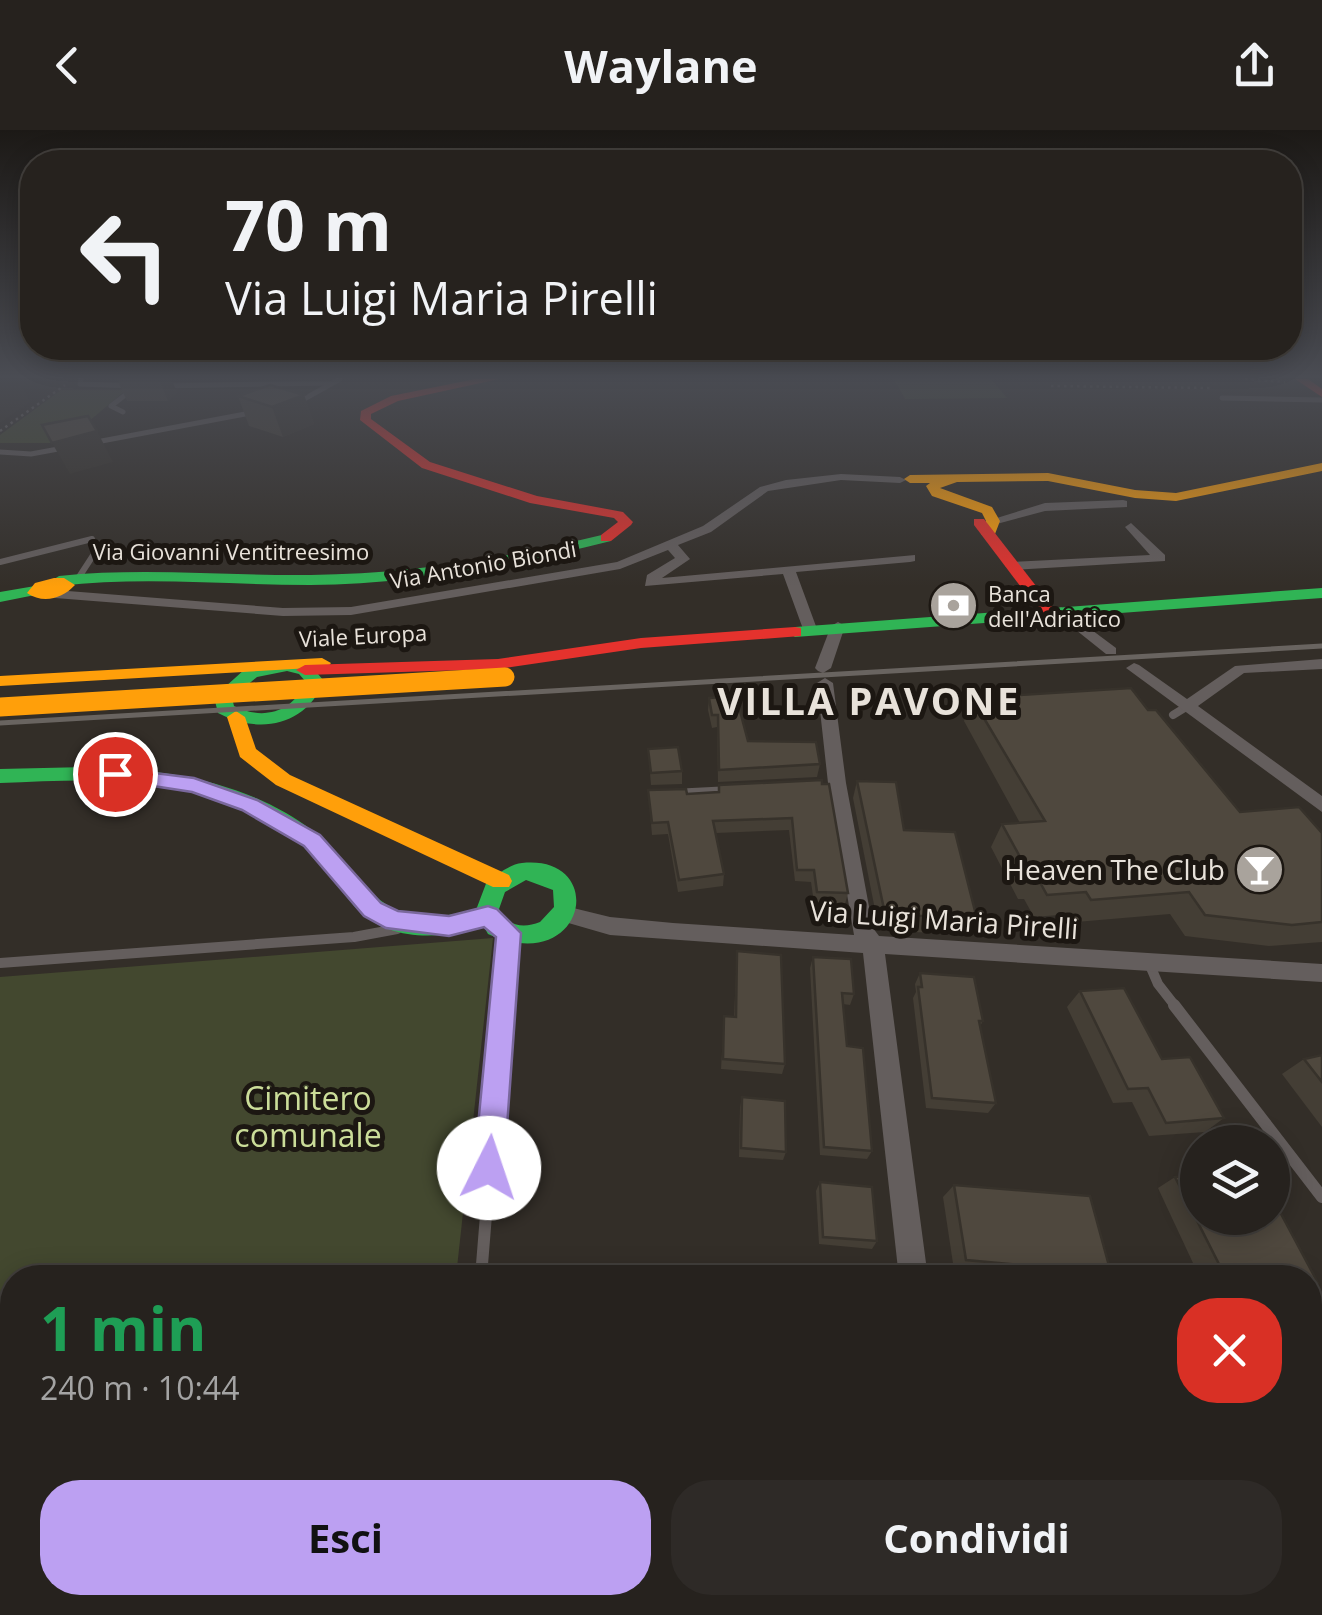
<!DOCTYPE html>
<html lang="it">
<head>
<meta charset="utf-8">
<style>
  :root { --surface:#26221e; --page:#2e2a27; --text:#f1f3f6; --muted:#a4a4a4; --line:#423f3c; --accent:#bca0f2 }
  body { margin:0; font-family:"Open Sans",sans-serif; background:var(--page); color:var(--text); height:100vh; display:flex; flex-direction:column; font-size:38px; white-space:nowrap }
  * { box-sizing:border-box; margin:0 }
  p { font-size:32px; color:var(--muted) }
  .icon { flex:none; width:55px; height:55px; fill:none; stroke:currentColor; stroke-width:2; stroke-linecap:round; stroke-linejoin:round }
  .map { position:relative; flex:1; overflow:hidden }
  .side { position:absolute; left:0px; top:1135px; width:1322px; height:350px; display:flex; flex-direction:column; background:var(--surface); border-radius:40px 40px 0 0; box-shadow:0 5px 25px #0003,0 0 0 2px var(--line) }
  .side>* { flex:none }
  .hud { position:absolute; left:20px; top:20px; width:1282px; height:210px; border-radius:40px; box-shadow:0 5px 25px #0003,0 0 0 2px var(--line); background:#26221e; color:var(--text); overflow:hidden }
  .fabs { position:absolute; left:1180px; top:995px; display:grid; gap:20px }
  .fabs a { display:grid; place-items:center; width:110px; height:110px; border-radius:50%; background:var(--surface); box-shadow:0 5px 25px #0003,0 0 0 2px var(--line); font-size:50px }
  .pin { position:absolute; display:grid; place-items:center; width:85px; height:85px; color:#fff; margin:-42px; border:5px solid #fff; border-radius:50%; box-shadow:0 2px 10px #0007 }
  .me { position:absolute; width:110px; margin:-55px; rotate:4deg; stroke-linejoin:round; filter:drop-shadow(0 0 8px #0008) }
  .turn { display:flex; align-items:center; gap:35px; height:210px; padding:0 40px; font-size:45px }
  .turn .icon { width:130px; height:130px; stroke-width:2.5 }
  .turn b { display:block; font-size:70px; line-height:85px }
  .round { display:grid; place-items:center; flex:none; width:105px; height:105px; border-radius:40px; background:var(--page) }
  .summary { display:flex; align-items:center; justify-content:space-between; height:170px; padding:0 40px }
  h1 { font-size:60px; font-weight:700; line-height:75px; color:#1e9e55 }
  .cta { display:flex; gap:20px; margin-top:auto; padding:20px 40px }
  .cta a { flex:1; height:115px; border-radius:40px; background:var(--accent); color:#111; font-size:40px; font-weight:700; line-height:115px; text-align:center }
  .cta a+a { background:var(--page); color:var(--text) }
  header { display:flex; justify-content:space-between; align-items:center; height:130px; padding:0 40px; background:var(--surface); font-size:45px; font-weight:700 }
  .map>svg:first-child { display:block }
</style>
</head>
<body>
<header><svg class="icon" aria-label="back" viewBox="0 0 24 24"><path d="M15 5l-7 7 7 7"/></svg>Waylane<svg class="icon" aria-label="share" viewBox="0 0 24 24"><path d="M12 15V3M7 8l5-5 5 5M5 13v7h14v-7"/></svg></header>
<div class="map">
<svg width="1322" height="1485" viewBox="0 0 1322 1485">
  <rect width="100%" height="100%" fill="#332e28"/>
  <g fill="#43482f">
    <path d="M894,249H991L1007,268L905,269Z"/>
    <path d="M61,260H126L63,313H0V305Z"/>
    <path d="M493,808L456,1147L12,1148V1472L419,1473V1479L394,1485H0V847Z"/>
  </g>
  <g fill="none" stroke-linecap="round" stroke-linejoin="round">
    <g stroke="#716c69" stroke-width="2.5" stroke-dasharray="2.5 4" stroke-linecap="butt">
      <path d="M1245,249L1285,252"/>
      <path d="M1051,256L1211,258"/>
      <path d="M0,301L65,255"/>
    </g>
    <g stroke="#645e5d" stroke-width="5">
      <path d="M81,249L80,254L134,256"/>
      <path d="M161,256L329,253"/>
      <path d="M1222,268L1322,270"/>
      <path d="M297,273L340,249"/>
      <path d="M123,282L111,276L133,259"/>
      <path d="M91,313L256,282"/>
      <path d="M0,322L31,324L69,317"/>
    </g>
    <path stroke="#645e5d" stroke-width="6" d="M0,432L92,409L94,424L79,447"/>
    <g stroke="#645e5d" stroke-width="8">
      <path d="M1173,585L1186,577"/>
      <path d="M689,663L731,661"/>
    </g>
    <g stroke="#645e5d" stroke-width="10">
      <path d="M673,664L731,661"/>
      <path d="M0,833L354,807L397,799"/>
      <path d="M1149,833L1158,854L1176,877"/>
      <path d="M503,877L509,804"/>
    </g>
    <g stroke="#645e5d" stroke-width="12">
      <path d="M1174,875L1322,1067"/>
      <path d="M481,1147L503,875"/>
    </g>
    <path stroke="#645e5d" stroke-width="16" d="M408,1485L460,1473"/>
    <g fill="#645e5d" fill-rule="evenodd">
      <path d="M841,344L900,347L906,350L900,353L841,350L768,361L711,402L678,415L690,429L662,448L915,425V431L910,432L796,442L817,499L810,503L803,499L783,444L645,456L647,445L675,428L668,420L620,439L351,485L283,486L55,468L48,464L55,460L283,478L351,477L617,432L703,396L760,357L786,350Z"/>
      <path d="M1123,370L1127,371V377L1045,381L993,395L987,391L1045,373Z"/>
      <path d="M1131,393L1165,425V431L1012,440L1005,436L1012,432L1150,425L1125,397Z"/>
      <path d="M1061,477L1116,518V524H1106L1056,484L1054,481Z"/>
      <path d="M838,492L845,496L831,538L823,543L818,541L815,538L831,496Z"/>
      <path d="M1322,529V539L1244,543L1198,576L1322,666V682L1126,538L1134,533L1139,535L1187,569L1235,536Z"/>
      <path d="M825,548L833,553L846,653L873,798L879,806L1322,834V852L885,824L928,1148H899L863,823L610,805L558,790L555,784L558,778L565,776L610,787L673,793L854,805L828,653L817,553Z"/>
      <path d="M937,1472H973L974,1485H938Z"/>
    </g>
    <g fill="#30b455" fill-rule="evenodd">
      <path d="M606,404L611,405V411C513,436 412,454 310,455C226,455 143,446 59,456L51,451L59,446C143,437 227,446 311,445C411,444 509,428 606,404Z"/>
      <path d="M35,456L43,461L40,464L0,472V462Z"/>
      <path d="M1322,458V468L795,507L787,502L795,497Z"/>
      <path d="M287,531L311,536L324,551C306,596 259,605 218,583L214,567L245,539ZM287,541L299,544L306,552C293,582 263,591 234,576L232,568L257,547Z"/>
      <path d="M87,637C156,639 225,648 286,683C372,731 357,808 476,780L487,751C497,745 510,734 522,733C609,724 587,848 488,804L484,797C440,809 389,813 355,777C342,762 332,743 318,728C295,705 265,688 234,675C161,644 78,650 0,653V639ZM526,750L553,760L554,777L540,792C523,799 507,796 499,779L505,762Z"/>
    </g>
    <g fill="#ff9f0a" fill-rule="evenodd">
      <path d="M1322,333V341L1176,371L1135,368L1048,351L957,352L940,358L992,377L1000,391L995,404L988,408L981,404L986,391L982,383L932,366L926,356L930,353H910L904,349L910,345L1048,343L1135,360L1176,363Z"/>
      <path d="M54,448H64L75,455C62,469 43,474 27,463L35,453Z"/>
      <path d="M322,528L331,533L328,537L0,556V546Z"/>
      <path d="M236,581L245,587L256,619L290,645L509,745L512,751L509,757H493L276,655L240,627L227,587Z"/>
    </g>
    <g fill="#e5322d" fill-rule="evenodd">
      <path d="M475,249H499L398,271L371,284V289L430,332L537,366L623,382L633,392L631,395L611,411H601V405L618,392L614,388L530,373L422,338L360,290L361,281L391,266Z"/>
      <path d="M1295,249H1308L1322,259V267Z"/>
      <path d="M974,389H984L1054,479V485H1042L974,395Z"/>
      <path d="M795,497L801,498V506L641,518L498,539L305,545L296,540L305,535L498,529L641,508Z"/>
    </g>
    <path stroke="#696460" stroke-width="5" d="M0,593L1322,516"/>
    <path stroke="#ff9f0a" stroke-width="19" d="M0,577L505,547"/>
  </g>
  <g fill="#443e35">
    <path d="M117,249H171L177,262L168,271H127Z"/>
    <path d="M304,265L314,294L283,307L249,296L238,266Z"/>
    <path d="M709,568L748,611L820,634L817,647L718,652L717,597L712,598L708,580Z"/>
    <path d="M972,568L1148,580L1240,682L1322,703V812L1269,816L1185,806L1170,784L1076,792L1071,784L1034,787L1024,769H1018L991,717L1002,694L1020,693L964,591Z"/>
    <path d="M648,619L682,641V654L651,655Z"/>
    <path d="M822,650L848,763L845,774L814,773L811,752L795,751L789,700L716,703L724,744L723,756L678,762L668,704L652,705L648,660L687,664L718,662Z"/>
    <path d="M857,651L904,700L977,789L969,805L879,800L853,668Z"/>
    <path d="M737,821L785,934L782,944L721,939L724,886L734,887Z"/>
    <path d="M813,827L854,864L850,875L843,874L847,916L872,1021L867,1029L820,1025L810,838Z"/>
    <path d="M920,843L983,891L980,896L996,973L988,983L926,978L913,868L916,862L915,854Z"/>
    <path d="M1080,861L1162,929L1224,988L1205,1002L1149,1006L1132,972L1113,973L1067,877Z"/>
    <path d="M1322,925V997L1282,944L1304,929Z"/>
    <path d="M742,967L786,1022L783,1030L739,1027L740,977Z"/>
    <path d="M1175,1047L1318,1153L1314,1155L1322,1170V1189L1310,1192V1148H1200L1158,1058Z"/>
    <path d="M820,1052L877,1111L872,1119L819,1114L816,1061Z"/>
    <path d="M954,1055L1111,1143L1102,1148H1039L954,1140L943,1067Z"/>
    <path d="M1322,1304V1434L1310,1410V1305Z"/>
    <path d="M828,1472H923L925,1485H828Z"/>
    <path d="M1024,1472H1286L1290,1485H1026Z"/>
  </g>
  <g fill="#37322b">
    <path d="M4,249H18L30,272L0,293V252Z"/>
    <path d="M159,249H171L177,262L168,271Z"/>
    <path d="M410,249H454L411,257Z"/>
    <path d="M304,265L314,294L283,307L272,277Z"/>
    <path d="M97,301L113,332L70,344L52,313Z"/>
  </g>
  <g fill="#4f483e" stroke="#37322b" stroke-width="2.5">
    <path d="M270,255L304,265L272,277L238,266Z"/>
    <path d="M88,286L97,301L52,313L42,295Z"/>
    <path d="M1131,558L1148,580H1156L1240,682L1299,677L1322,703V792L1292,795L1205,785L1189,762L1091,770L1086,762L1047,765L1037,747H1031L1002,694L1045,691L972,568Z"/>
    <path d="M736,566L748,611L816,612L820,634L719,640L718,585H712L709,568Z"/>
    <path d="M678,617L682,641L651,643L648,619Z"/>
    <path d="M822,650V654H829L848,763L817,762L814,740H797L792,688L713,691L724,744L679,750L668,692L652,693L648,660L686,659L687,664L719,662V655Z"/>
    <path d="M857,651L896,652L904,700L955,702L977,789L885,784Z"/>
    <path d="M737,821L781,825L785,934L723,929L724,886L736,887Z"/>
    <path d="M813,827L851,829L854,864L842,863L847,916L863,918L872,1021L824,1017Z"/>
    <path d="M920,843L974,847L983,891H979L996,973L932,968L918,857H922Z"/>
    <path d="M1124,858L1162,929L1190,927L1224,988L1166,993L1148,958L1128,959L1080,861Z"/>
    <path d="M1322,925V952L1304,929Z"/>
    <path d="M742,967L785,971L786,1022L741,1018Z"/>
    <path d="M1198,1045V1088H1272V1067L1318,1153L1313,1154L1322,1170V1187L1310,1188V1148H1226L1175,1047Z"/>
    <path d="M820,1052L872,1057L877,1111L823,1107Z"/>
    <path d="M954,1055L1090,1066L1111,1143L966,1130Z"/>
    <path d="M739,1142L797,1148H739Z"/>
    <path d="M1322,1304V1371L1310,1348V1306Z"/>
    <path d="M836,1472H923L925,1485H837Z"/>
    <path d="M1044,1472H1286L1290,1485H1046Z"/>
  </g>
  <linearGradient id="sky" x2="0" y2="1"><stop stop-color="#1c1916"/><stop offset="0.54" stop-color="#4a4c53"/><stop offset="1" stop-color="#4a4c53" stop-opacity="0"/></linearGradient>
  <rect width="1322" height="457" fill="url(#sky)"/>
  <path fill="#bca0f2" stroke="#7a689d" stroke-width="2.5" d="M115,638L194,648L257,670L320,705L381,773L398,781L449,786L488,776L497,779L521,803L504,1038L499,1048L489,1053L478,1048L474,1038L496,807L484,797L449,806L386,798L364,786L304,716L242,680L192,662L108,649L105,644Z"/>
  <defs>
    <symbol id="bank-disc" viewBox="-11 -11 22 22"><circle r="9.5" fill="#a9a39c" stroke="#1c1712"/><path d="M-6-4H6V4H-6ZM0-2.3a2.3 2.3 0 1 0 0 4.6a2.3 2.3 0 1 0 0-4.6Z" fill="#fff"/></symbol>
    <symbol id="bar-disc" viewBox="-11 -11 22 22"><circle r="9.5" fill="#a9a39c" stroke="#1c1712"/><path d="M-6-5H6L.8 .8V4.5H3.5V6h-7V4.5H-.8V.8Z" fill="#fff"/></symbol>
  </defs>
  <g fill-rule="evenodd">
    <use href="#bank-disc" x="926" y="448" width="55" height="55"/>
    <use href="#bar-disc" x="1232" y="712" width="55" height="55"/>
  </g>
  <g text-anchor="middle" dominant-baseline="central" stroke-width="10" stroke-linejoin="round" paint-order="stroke">
    <g font-size="22" fill="#e8e2da" stroke="#1c1712">
      <text x="231" y="421">Via Giovanni Ventitreesimo</text>
      <text transform="translate(483 434) rotate(-10)">Via Antonio Biondi</text>
      <text transform="translate(363 505) rotate(-3)">Viale Europa</text>
    </g>
    <g font-size="22" fill="#e8e2da" stroke="#1c1712" text-anchor="start">
      <text x="988" y="463">Banca<tspan x="988" dy="25">dell'Adriatico</tspan></text>
    </g>
    <g font-size="28" fill="#e8e2da" stroke="#1c1712" text-anchor="end">
      <text x="1225" y="739">Heaven The Club</text>
    </g>
    <g font-size="28" fill="#e8e2da" stroke="#1c1712">
      <text transform="translate(944 789) rotate(4)">Via Luigi Maria Pirelli</text>
    </g>
    <g font-size="32" fill="#cbdd99" stroke="#1c1712">
      <text x="308" y="967">Cimitero<tspan x="308" dy="37">comunale</tspan></text>
    </g>
    <g font-size="38" font-weight="bold" letter-spacing="2.5" fill="#e8e2da" stroke="#1c1712">
      <text x="869" y="570">VILLA PAVONE</text>
    </g>
  </g>
</svg>
<div class="fabs">
<a><svg class="icon" aria-label="layers" viewBox="0 0 24 24"><path d="M12 4l9 5-9 5-9-5zM3 14l9 5 9-5"/></svg></a>
</div>
<div class="pin" style="left:115px;top:644px;background:#d93025"><svg class="icon" aria-label="arrive" viewBox="0 0 24 24"><path d="M6 21V4h12l-3 4 3 4H6"/></svg></div>
<svg class="me" style="left:489px;top:1038px" viewBox="-20 -20 40 40"><circle r="19" fill="#fff"/><path d="M0-13L10 11 0 6-10 11z" fill="#bca0f2"/></svg>
<div class="hud">
<div class="turn"><svg class="icon" aria-label="left" viewBox="0 0 24 24"><path d="M17 20v-9H6M10 6l-5 5 5 5"/></svg><div><b>70 m</b>Via Luigi Maria Pirelli</div></div>
</div>
<section class="side">
<div class="summary"><div><h1>1 min</h1><p>240 m · 10:44</p></div><a class="round" style="background:#d93025;color:#fff"><svg class="icon" aria-label="close" viewBox="0 0 24 24"><path d="M6 6l12 12M18 6L6 18"/></svg></a></div>
<div class="cta"><a>Esci</a><a>Condividi</a></div>
</section>
</div>
</body>
</html>
